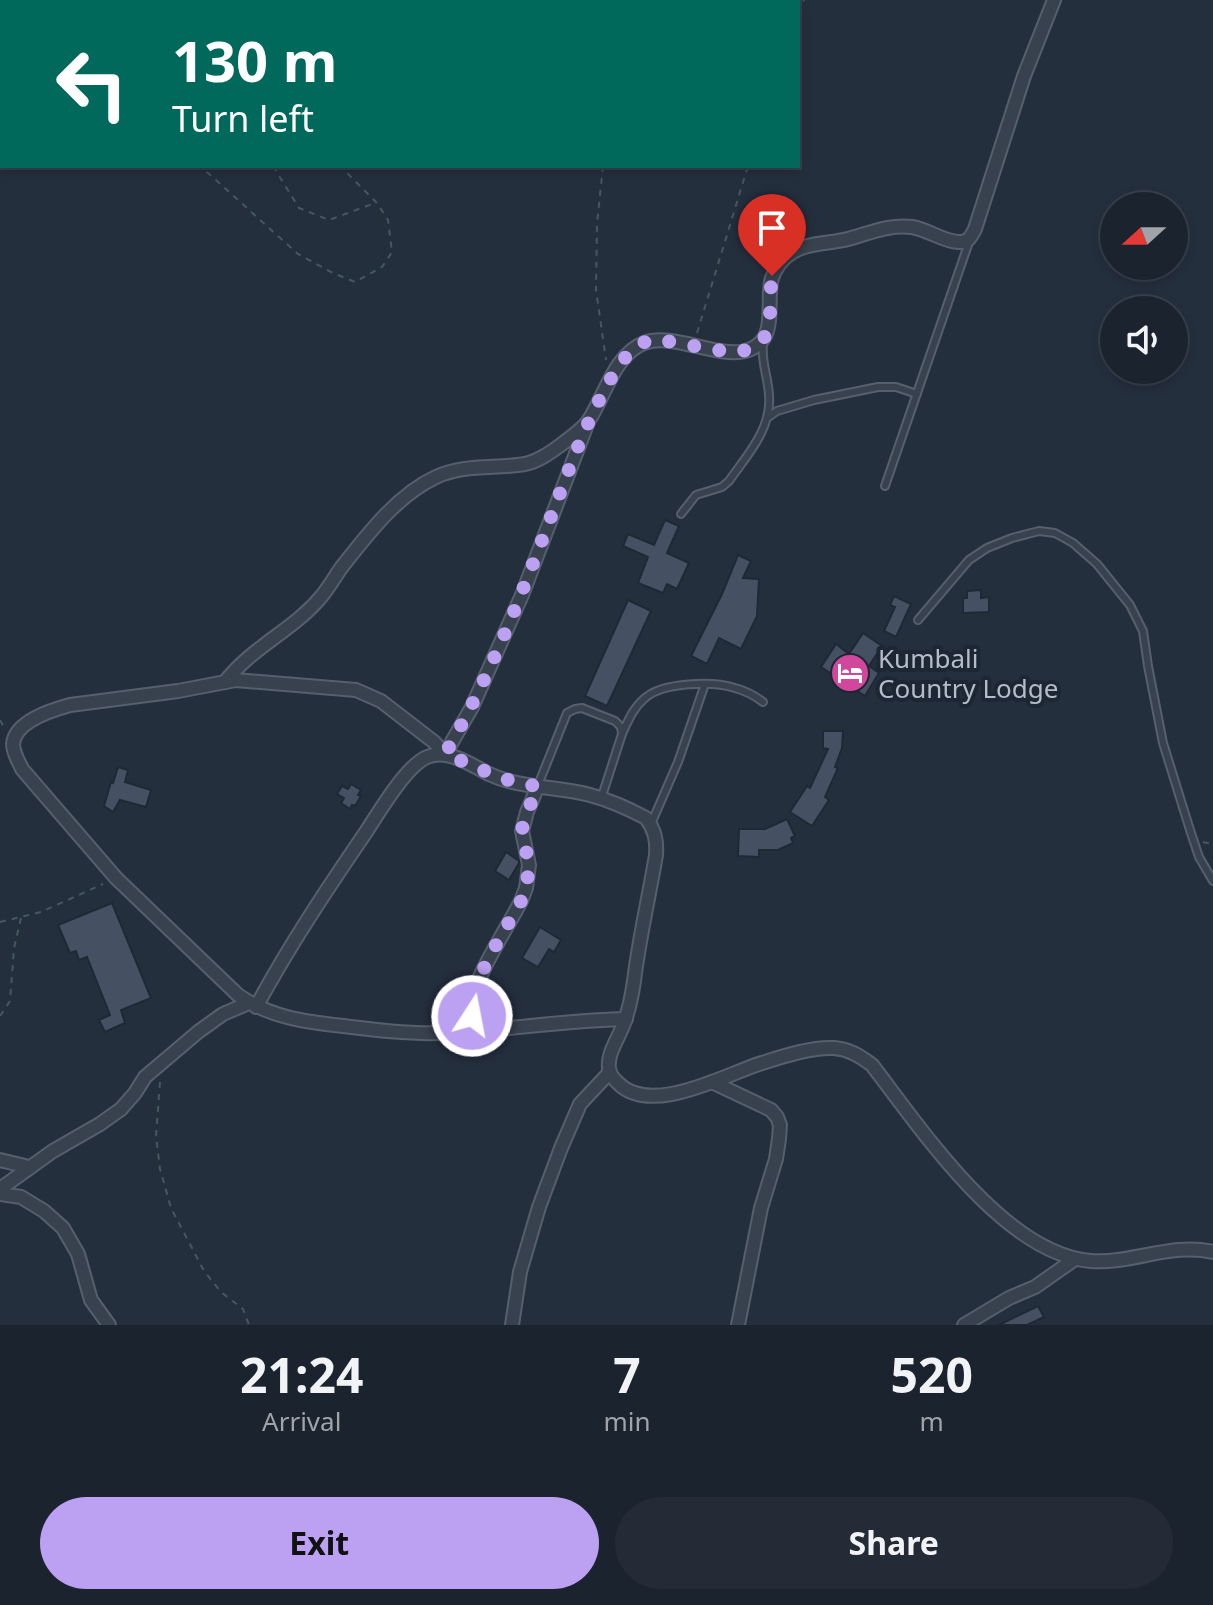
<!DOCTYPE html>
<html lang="en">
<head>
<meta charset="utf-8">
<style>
  :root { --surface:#1b232e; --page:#242b36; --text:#f1f3f6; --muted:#a0a4aa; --line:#39404a; --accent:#bca0f2 }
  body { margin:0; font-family:"Noto Sans",sans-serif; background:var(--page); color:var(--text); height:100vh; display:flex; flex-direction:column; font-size:30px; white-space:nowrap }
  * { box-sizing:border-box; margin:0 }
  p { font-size:26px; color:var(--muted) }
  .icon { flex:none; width:44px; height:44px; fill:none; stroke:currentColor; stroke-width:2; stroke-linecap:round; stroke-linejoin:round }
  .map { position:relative; height:1325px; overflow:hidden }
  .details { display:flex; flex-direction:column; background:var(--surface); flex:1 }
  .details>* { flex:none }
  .banner { position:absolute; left:0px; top:0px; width:800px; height:168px; box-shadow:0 4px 12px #0003,0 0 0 2px var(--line); background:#00695c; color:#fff; overflow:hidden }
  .needle { width:52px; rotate:249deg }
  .tools { position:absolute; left:1100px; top:192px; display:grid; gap:16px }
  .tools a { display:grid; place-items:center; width:88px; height:88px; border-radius:50%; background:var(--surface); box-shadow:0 4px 12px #0003,0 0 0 2px var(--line); font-size:40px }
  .pin { position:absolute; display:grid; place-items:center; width:68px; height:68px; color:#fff; margin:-82px -34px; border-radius:50% 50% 50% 0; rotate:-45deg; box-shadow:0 0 8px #0007 }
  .pin .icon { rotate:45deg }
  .me { position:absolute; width:88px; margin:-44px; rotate:11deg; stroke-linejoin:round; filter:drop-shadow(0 0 6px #0008) }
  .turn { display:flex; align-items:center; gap:28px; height:168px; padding:0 40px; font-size:36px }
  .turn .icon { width:104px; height:104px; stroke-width:2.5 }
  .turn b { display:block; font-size:56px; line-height:68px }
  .eta { display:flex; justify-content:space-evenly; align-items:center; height:136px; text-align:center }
  .eta b { font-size:48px; font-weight:700; line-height:56px }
  .button { display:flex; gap:16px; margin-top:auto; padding:16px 40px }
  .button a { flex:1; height:92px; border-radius:48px; background:var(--accent); color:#111; font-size:32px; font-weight:700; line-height:92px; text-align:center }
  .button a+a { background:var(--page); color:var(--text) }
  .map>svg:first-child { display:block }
</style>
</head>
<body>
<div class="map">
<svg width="1213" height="1325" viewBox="0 0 1213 1325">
  <rect width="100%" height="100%" fill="#242f3e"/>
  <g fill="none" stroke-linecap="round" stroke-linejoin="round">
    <path stroke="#394c67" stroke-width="4" d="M93,0V2"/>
  </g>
  <g fill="#455162" stroke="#1f2835" stroke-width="2">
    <path d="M665,520L679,526L667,553L689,563L677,589L667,584L663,593L638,583L648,557L623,546L628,534L654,545Z"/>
    <path d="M738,555L751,561L743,578L759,579L757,616L741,649L719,638L707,664L691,656L722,594Z"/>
    <path d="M981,590V598L989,597V612L963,613V598H967V591Z"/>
    <path d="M894,596L911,604L896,637L884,631L895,607L890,605Z"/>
    <path d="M628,600L651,611L607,706L585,696Z"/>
    <path d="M863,633L882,646L869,666L879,673L865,696L821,667L836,644L849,654Z"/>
    <path d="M823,731H843L842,748L835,767L838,768L825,797L829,800L812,826L790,812L807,786L810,788L828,749L823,748Z"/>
    <path d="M118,767L128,770L125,782L151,790L146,807L120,800L113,812L104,806L111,782L113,783Z"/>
    <path d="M351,784L361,790L358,795L361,796L355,806L352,805L350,809L341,803L344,798L337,794L342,786L348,789Z"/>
    <path d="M787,819L795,836L791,838L793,843L778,850H759V857L738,856L739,829H765Z"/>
    <path d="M506,852L519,861V863L509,880L495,871Z"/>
    <path d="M112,903L151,998L121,1010L125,1023L105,1032L99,1020L110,1015L87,957L79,960L76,951L70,953L58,925Z"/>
    <path d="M540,927L561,940L554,952L549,949L538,967L522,958Z"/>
    <path d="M1038,1306L1044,1317L1027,1325H999Z"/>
  </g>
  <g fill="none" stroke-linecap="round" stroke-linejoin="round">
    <defs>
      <g id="lane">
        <path d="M767,418L777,411L814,400L878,387H896L917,394"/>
        <path d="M885,486L969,242"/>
        <path d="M681,514L696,495L722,487L729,481C747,455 772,429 769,395C768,377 761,362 763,344"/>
        <path d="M918,620L969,560L987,548L1012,538L1039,531L1055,533L1073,543L1097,564L1130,605L1143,631L1148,666L1163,743L1190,830L1199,857L1213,881"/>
        <path d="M622,734C628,721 633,708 645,698C663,682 713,681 735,688C746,691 754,695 763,702"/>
        <path d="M538,785L567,713L575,709L582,708L615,721L621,727L622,734L601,799"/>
        <path d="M651,824L678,762L705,684"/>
      </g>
      <g id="street">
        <path d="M588,422L522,595L472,707L445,754L434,742L381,701L356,690L236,680L178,691L70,705C52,710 15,721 13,744C13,753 19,762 22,769L116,878L238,995C269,1017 305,1022 343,1026C375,1030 408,1034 441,1033C503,1031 564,1020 626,1019"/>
        <path d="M225,682C252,647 293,630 320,598C328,589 334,578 341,568C367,535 397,495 436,477C463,464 496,469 525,464C539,461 551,452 562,444C571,437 583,429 589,420C605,395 615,354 644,343C674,331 722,362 751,349C779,337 765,300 772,278C775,269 782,259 790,254C806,242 829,244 848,239C870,233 889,224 912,227C929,230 942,241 958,242C968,243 971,237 975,229L1024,76L1054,0"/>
        <path d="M256,1007C289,946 327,889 366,832C379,812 406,766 427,757C448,748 471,765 489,774C521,789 557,786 590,795C609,800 629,809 646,818C655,830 657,841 656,855C649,897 639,939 634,981C632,995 629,1010 624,1023C619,1038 607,1053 609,1068C610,1075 613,1078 618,1083C651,1117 726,1074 762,1063C784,1056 811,1047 834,1048C849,1049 860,1056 872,1065C922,1130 1004,1254 1091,1261C1132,1264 1172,1242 1213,1252"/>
        <path d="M478,1030C475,1022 471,1014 471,1006C472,981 509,925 521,901L526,888L529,865L522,831L527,812L538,786"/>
        <path d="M714,1083L771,1110L777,1117L780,1125L779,1139L776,1159L761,1208L738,1325"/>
        <path d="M0,1160L29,1167"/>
        <path d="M0,1189L53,1151L100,1124L121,1109L135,1093L145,1077L198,1032L223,1014L249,1003"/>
        <path d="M0,1194L21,1197L44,1211L63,1228L78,1254L91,1300L109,1325"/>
        <path d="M512,1325L520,1272L539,1207L561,1148L580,1104L609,1073"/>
        <path d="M964,1325L1009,1298L1035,1287L1075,1259"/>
      </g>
    </defs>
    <use href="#lane" stroke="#565f6c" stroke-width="10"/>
    <use href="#street" stroke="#565f6c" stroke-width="16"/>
    <g stroke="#44595c" stroke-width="2" stroke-dasharray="6 6" stroke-linecap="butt">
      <path d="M46,0V2"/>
      <path d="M224,0L226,2"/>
      <path d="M403,0L404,2"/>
      <path d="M603,2V0"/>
      <path d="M798,12L804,0"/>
      <path d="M196,166L208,173L298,254L333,273L355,282L382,267L392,252L388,220L377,203L340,166"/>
      <path d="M273,166L299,208L329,220L375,203"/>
      <path d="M603,166L597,224L596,290L606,360"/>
      <path d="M697,333L748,166"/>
      <path d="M0,720L5,729"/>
      <path d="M1203,842L1213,844"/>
      <path d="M0,922L41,912L103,884"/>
      <path d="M0,1016L10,1001L14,948L21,918"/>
      <path d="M160,1082L156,1136L160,1169L171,1208L204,1271L221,1292L243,1309L249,1325"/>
    </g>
    <use href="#lane" stroke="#38414e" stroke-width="6"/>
    <use href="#street" stroke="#38414e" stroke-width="12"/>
  </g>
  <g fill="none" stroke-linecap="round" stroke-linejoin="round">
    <path stroke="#bca0f2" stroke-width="14" stroke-dasharray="0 25.2" d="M472,1016C468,984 506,930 521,901L528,876L529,865L522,831L523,823L538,786C504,783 476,766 445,754C488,681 519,601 549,522C566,478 581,434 603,393C609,383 614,371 622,362C629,352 638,342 650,341C679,336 749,370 765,336C773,318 769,296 772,276"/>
  </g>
  <defs>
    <symbol id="hotel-disc" viewBox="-11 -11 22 22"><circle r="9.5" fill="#d1479c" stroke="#1d2633"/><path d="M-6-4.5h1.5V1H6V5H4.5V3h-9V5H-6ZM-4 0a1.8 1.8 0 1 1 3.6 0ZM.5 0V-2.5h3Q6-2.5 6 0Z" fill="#fff"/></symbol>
  </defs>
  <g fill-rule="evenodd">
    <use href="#hotel-disc" x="828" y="651" width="44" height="44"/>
  </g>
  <g text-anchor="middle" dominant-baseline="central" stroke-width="8" stroke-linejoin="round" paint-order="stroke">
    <g font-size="26" fill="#b4bcc9" stroke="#1d2633" text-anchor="start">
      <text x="878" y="658">Kumbali<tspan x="878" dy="30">Country Lodge</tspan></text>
    </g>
  </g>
</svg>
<div class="tools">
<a><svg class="needle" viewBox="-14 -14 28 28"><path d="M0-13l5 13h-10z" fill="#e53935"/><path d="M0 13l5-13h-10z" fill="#a0a4aa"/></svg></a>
<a><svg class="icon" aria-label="sound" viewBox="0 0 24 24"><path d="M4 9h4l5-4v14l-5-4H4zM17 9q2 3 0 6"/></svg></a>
</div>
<div class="pin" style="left:772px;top:276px;background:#d93025"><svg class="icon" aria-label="arrive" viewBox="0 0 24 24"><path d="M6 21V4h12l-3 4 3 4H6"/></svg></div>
<svg class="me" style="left:472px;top:1016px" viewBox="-20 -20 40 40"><circle r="17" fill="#bca0f2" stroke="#fff" stroke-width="3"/><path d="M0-11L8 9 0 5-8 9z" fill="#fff"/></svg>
<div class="banner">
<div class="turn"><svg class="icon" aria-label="left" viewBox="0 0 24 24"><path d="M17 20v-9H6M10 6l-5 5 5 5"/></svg><div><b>130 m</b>Turn left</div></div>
</div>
</div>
<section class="details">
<div class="eta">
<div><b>21:24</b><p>Arrival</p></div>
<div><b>7</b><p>min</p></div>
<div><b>520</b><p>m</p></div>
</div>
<div class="button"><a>Exit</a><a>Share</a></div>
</section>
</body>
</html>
